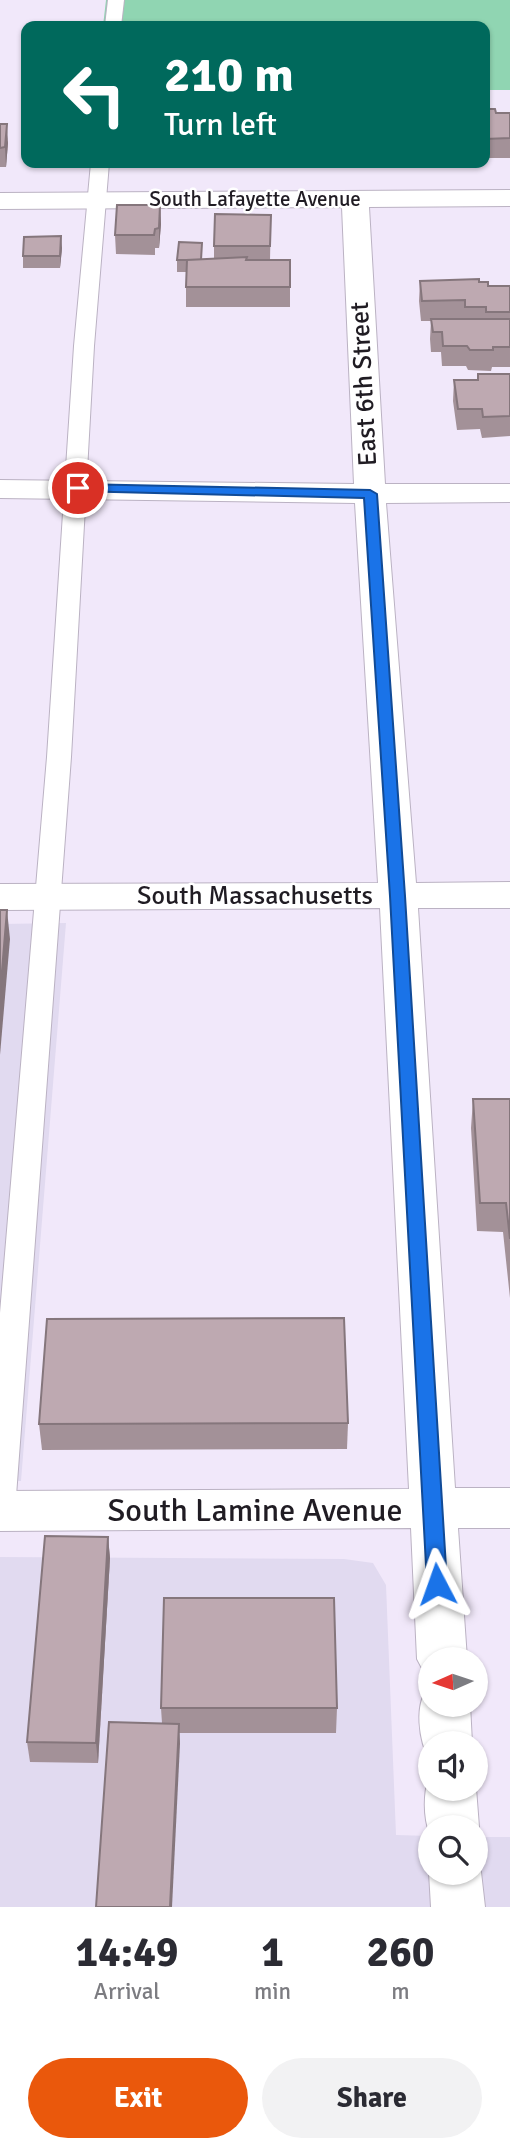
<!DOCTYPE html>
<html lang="en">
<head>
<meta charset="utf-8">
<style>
  :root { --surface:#fff; --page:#f2f2f3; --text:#2b2b33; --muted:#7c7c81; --accent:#ea580c }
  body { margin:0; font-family:Signika,sans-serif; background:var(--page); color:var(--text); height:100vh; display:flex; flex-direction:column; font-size:26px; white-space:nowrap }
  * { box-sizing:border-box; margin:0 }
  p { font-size:23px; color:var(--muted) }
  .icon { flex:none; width:38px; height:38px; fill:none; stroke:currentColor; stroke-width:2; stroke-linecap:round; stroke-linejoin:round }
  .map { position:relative; height:1907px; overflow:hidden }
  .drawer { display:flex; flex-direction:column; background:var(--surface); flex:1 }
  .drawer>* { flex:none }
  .hud { position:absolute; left:21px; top:21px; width:469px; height:147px; border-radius:14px; box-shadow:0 2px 5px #0004; background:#00695c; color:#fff; overflow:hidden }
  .needle { width:46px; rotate:267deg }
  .buttons { position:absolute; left:418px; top:1647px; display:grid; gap:14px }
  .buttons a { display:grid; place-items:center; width:70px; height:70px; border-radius:50%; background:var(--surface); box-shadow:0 2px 5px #0004; font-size:35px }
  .pin { position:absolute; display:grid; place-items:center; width:60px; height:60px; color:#fff; margin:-30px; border:4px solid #fff; border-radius:50%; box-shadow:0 2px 7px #0007 }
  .me { position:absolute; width:77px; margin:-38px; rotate:356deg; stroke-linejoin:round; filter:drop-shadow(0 0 5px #0008) }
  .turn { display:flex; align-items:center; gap:24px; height:147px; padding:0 28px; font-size:32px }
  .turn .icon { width:91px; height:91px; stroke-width:2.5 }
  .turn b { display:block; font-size:49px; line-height:60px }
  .eta { display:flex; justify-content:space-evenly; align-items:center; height:119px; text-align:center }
  .eta b { font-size:42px; font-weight:800; line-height:49px }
  .cta { display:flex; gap:14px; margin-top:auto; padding:14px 28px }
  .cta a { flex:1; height:80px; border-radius:42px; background:var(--accent); color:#fff; font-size:28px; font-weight:800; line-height:80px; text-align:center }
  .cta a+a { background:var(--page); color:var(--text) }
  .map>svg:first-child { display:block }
</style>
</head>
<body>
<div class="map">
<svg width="510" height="1907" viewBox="0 0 510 1907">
  <rect width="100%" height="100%" fill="#f1e8fa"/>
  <g fill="#e1daf0">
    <path d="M66,923L21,1481H0V924Z"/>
    <path d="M0,1557L344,1559L373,1563L386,1585L396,1835L430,1836V1872H476V1837H510V1907H0Z"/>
  </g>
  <path fill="#90d5b2" d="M106,0H510V90H485V26H103Z"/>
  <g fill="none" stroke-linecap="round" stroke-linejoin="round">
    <defs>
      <g id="service">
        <path d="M108,0H124L121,26H105Z"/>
        <path d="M91,163H109L94,346L71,757L16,1496L11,1506L0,1509V1313L47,757L74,346Z"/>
      </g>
      <g id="minor">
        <path d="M510,190V206L369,207L385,484H510V502L386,503L416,883L510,882V908H418L455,1488H510V1528H458L467,1659H430V1677L425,1674L417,1659L411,1528L0,1531V1491L409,1489L380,908L0,910V884L378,883L355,503L0,498V480L354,484L342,207L0,209V193Z"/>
        <path d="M430,1687V1704H470L472,1743H430V1760C419,1743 413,1701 430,1687Z"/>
        <path d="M430,1774V1788H476L479,1827L476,1834V1827H430V1835C423,1817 423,1792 430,1774Z"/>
        <path d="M476,1860L481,1872L485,1907H431L429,1872L430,1868V1872H476Z"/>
      </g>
    </defs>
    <use href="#service" stroke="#bbb2c3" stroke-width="2"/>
    <use href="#minor" stroke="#bbb2c3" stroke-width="2"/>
    <use href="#service" fill="#fff" fill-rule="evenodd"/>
    <use href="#minor" fill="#fff" fill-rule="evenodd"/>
  </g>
  <g fill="#a39198">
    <path d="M485,109L496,113H510V158H485Z"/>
    <path d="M0,124L8,143L6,167H0Z"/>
    <path d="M111,163H156V164Z"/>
    <rect x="179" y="163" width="46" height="2"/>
    <rect x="253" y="163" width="37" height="5"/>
    <path d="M160,205L161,224L159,248H155V255L116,254L115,235Z"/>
    <path d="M271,215L270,260H290V307H186V272H177V260L214,259V246Z"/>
    <path d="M62,248L60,268H23V256Z"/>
    <path d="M420,281L479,282L488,286H510V367H492L491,371L468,370L466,366H442L441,352H431L430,339L431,321H421L419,301Z"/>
    <path d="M478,374H510V436L482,438L480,429L457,430L453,401L454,380H477Z"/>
    <path d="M473,1099H510V1298L503,1232L477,1231L471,1128Z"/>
    <path d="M348,1423L347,1449L42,1450L39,1424Z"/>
    <path d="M108,1537L110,1558L98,1763L30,1762L27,1742Z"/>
    <path d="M161,1708H337L336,1733H179L180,1744L162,1723Z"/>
  </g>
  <g fill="#85767c">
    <path d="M7,124L8,143L6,167L5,147Z"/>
    <path d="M160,205L161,224L159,248V228Z"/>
    <path d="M61,236L62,248L60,268V256Z"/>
    <path d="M7,910L10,939L0,1055V995Z"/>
    <path d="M108,1537L110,1558L98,1763L96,1743Z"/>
    <path d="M179,1724L180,1744L172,1907H170Z"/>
  </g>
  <g fill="#bea9b1" stroke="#85767c" stroke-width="2">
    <path d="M485,109H495L496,113H510V138L485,139Z"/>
    <path d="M0,124H7L5,147L0,148Z"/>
    <path d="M117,205H160L159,228L155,229L154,235H115Z"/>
    <path d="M215,214L271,215L270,246H214Z"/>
    <path d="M61,236L60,256H23L24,237Z"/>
    <path d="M179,242L202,243L201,260H177Z"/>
    <path d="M247,257L246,260H290V287H186L187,260Z"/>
    <path d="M479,279V282H488V286H510V312H486V307H465V300L422,301L420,281Z"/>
    <path d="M431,319H510V347H493V350H470L467,346H443L442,332H433Z"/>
    <path d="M478,374H510V416L483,417L482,409H458L454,380H478Z"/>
    <path d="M0,910H7L0,995Z"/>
    <path d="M473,1099H510V1239L506,1203H480Z"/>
    <path d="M344,1318L348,1423L39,1424L47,1319Z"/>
    <path d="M45,1536L108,1537L96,1743L27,1742Z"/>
    <path d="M164,1598H334L337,1708H161Z"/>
    <path d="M109,1722L179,1724L170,1907H96Z"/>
  </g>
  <path fill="#1a73e8" stroke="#114b97" stroke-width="2" d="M78,484L370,490L377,494L405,896L447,1584L444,1590L437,1592L430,1590L427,1584L390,896L364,498L74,491V485Z"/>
  <g text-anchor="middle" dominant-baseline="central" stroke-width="5" stroke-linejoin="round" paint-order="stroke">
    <g font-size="21" fill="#201c23" stroke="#fff">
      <text x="255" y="199">South Lafayette Avenue</text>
    </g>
    <g font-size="26" fill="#201c23" stroke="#fff">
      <text transform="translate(364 384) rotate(-93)">East 6th Street</text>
      <text x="255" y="896">South Massachusetts</text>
    </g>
    <g font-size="32" fill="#201c23" stroke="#fff">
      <text x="255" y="1510">South Lamine Avenue</text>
    </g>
  </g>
</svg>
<div class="buttons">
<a><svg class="needle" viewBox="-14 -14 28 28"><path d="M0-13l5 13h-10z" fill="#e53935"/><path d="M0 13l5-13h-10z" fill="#7c7c81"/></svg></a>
<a><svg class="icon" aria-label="sound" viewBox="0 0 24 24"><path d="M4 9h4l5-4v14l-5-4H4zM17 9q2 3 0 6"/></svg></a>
<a><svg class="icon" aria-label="search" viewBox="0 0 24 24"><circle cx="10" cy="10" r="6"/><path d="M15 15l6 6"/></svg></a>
</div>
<div class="pin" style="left:78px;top:488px;background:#d93025"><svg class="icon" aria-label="arrive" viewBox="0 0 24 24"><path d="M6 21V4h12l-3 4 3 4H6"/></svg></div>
<svg class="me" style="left:437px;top:1584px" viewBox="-20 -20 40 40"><path d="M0-17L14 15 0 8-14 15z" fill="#1a73e8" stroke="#fff" stroke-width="4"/></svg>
<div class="hud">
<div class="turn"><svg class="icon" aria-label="left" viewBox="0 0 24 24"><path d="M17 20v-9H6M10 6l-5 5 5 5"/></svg><div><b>210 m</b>Turn left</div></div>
</div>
</div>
<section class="drawer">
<div class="eta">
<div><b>14:49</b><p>Arrival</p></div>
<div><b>1</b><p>min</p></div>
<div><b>260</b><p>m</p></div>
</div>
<div class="cta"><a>Exit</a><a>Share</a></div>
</section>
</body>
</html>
